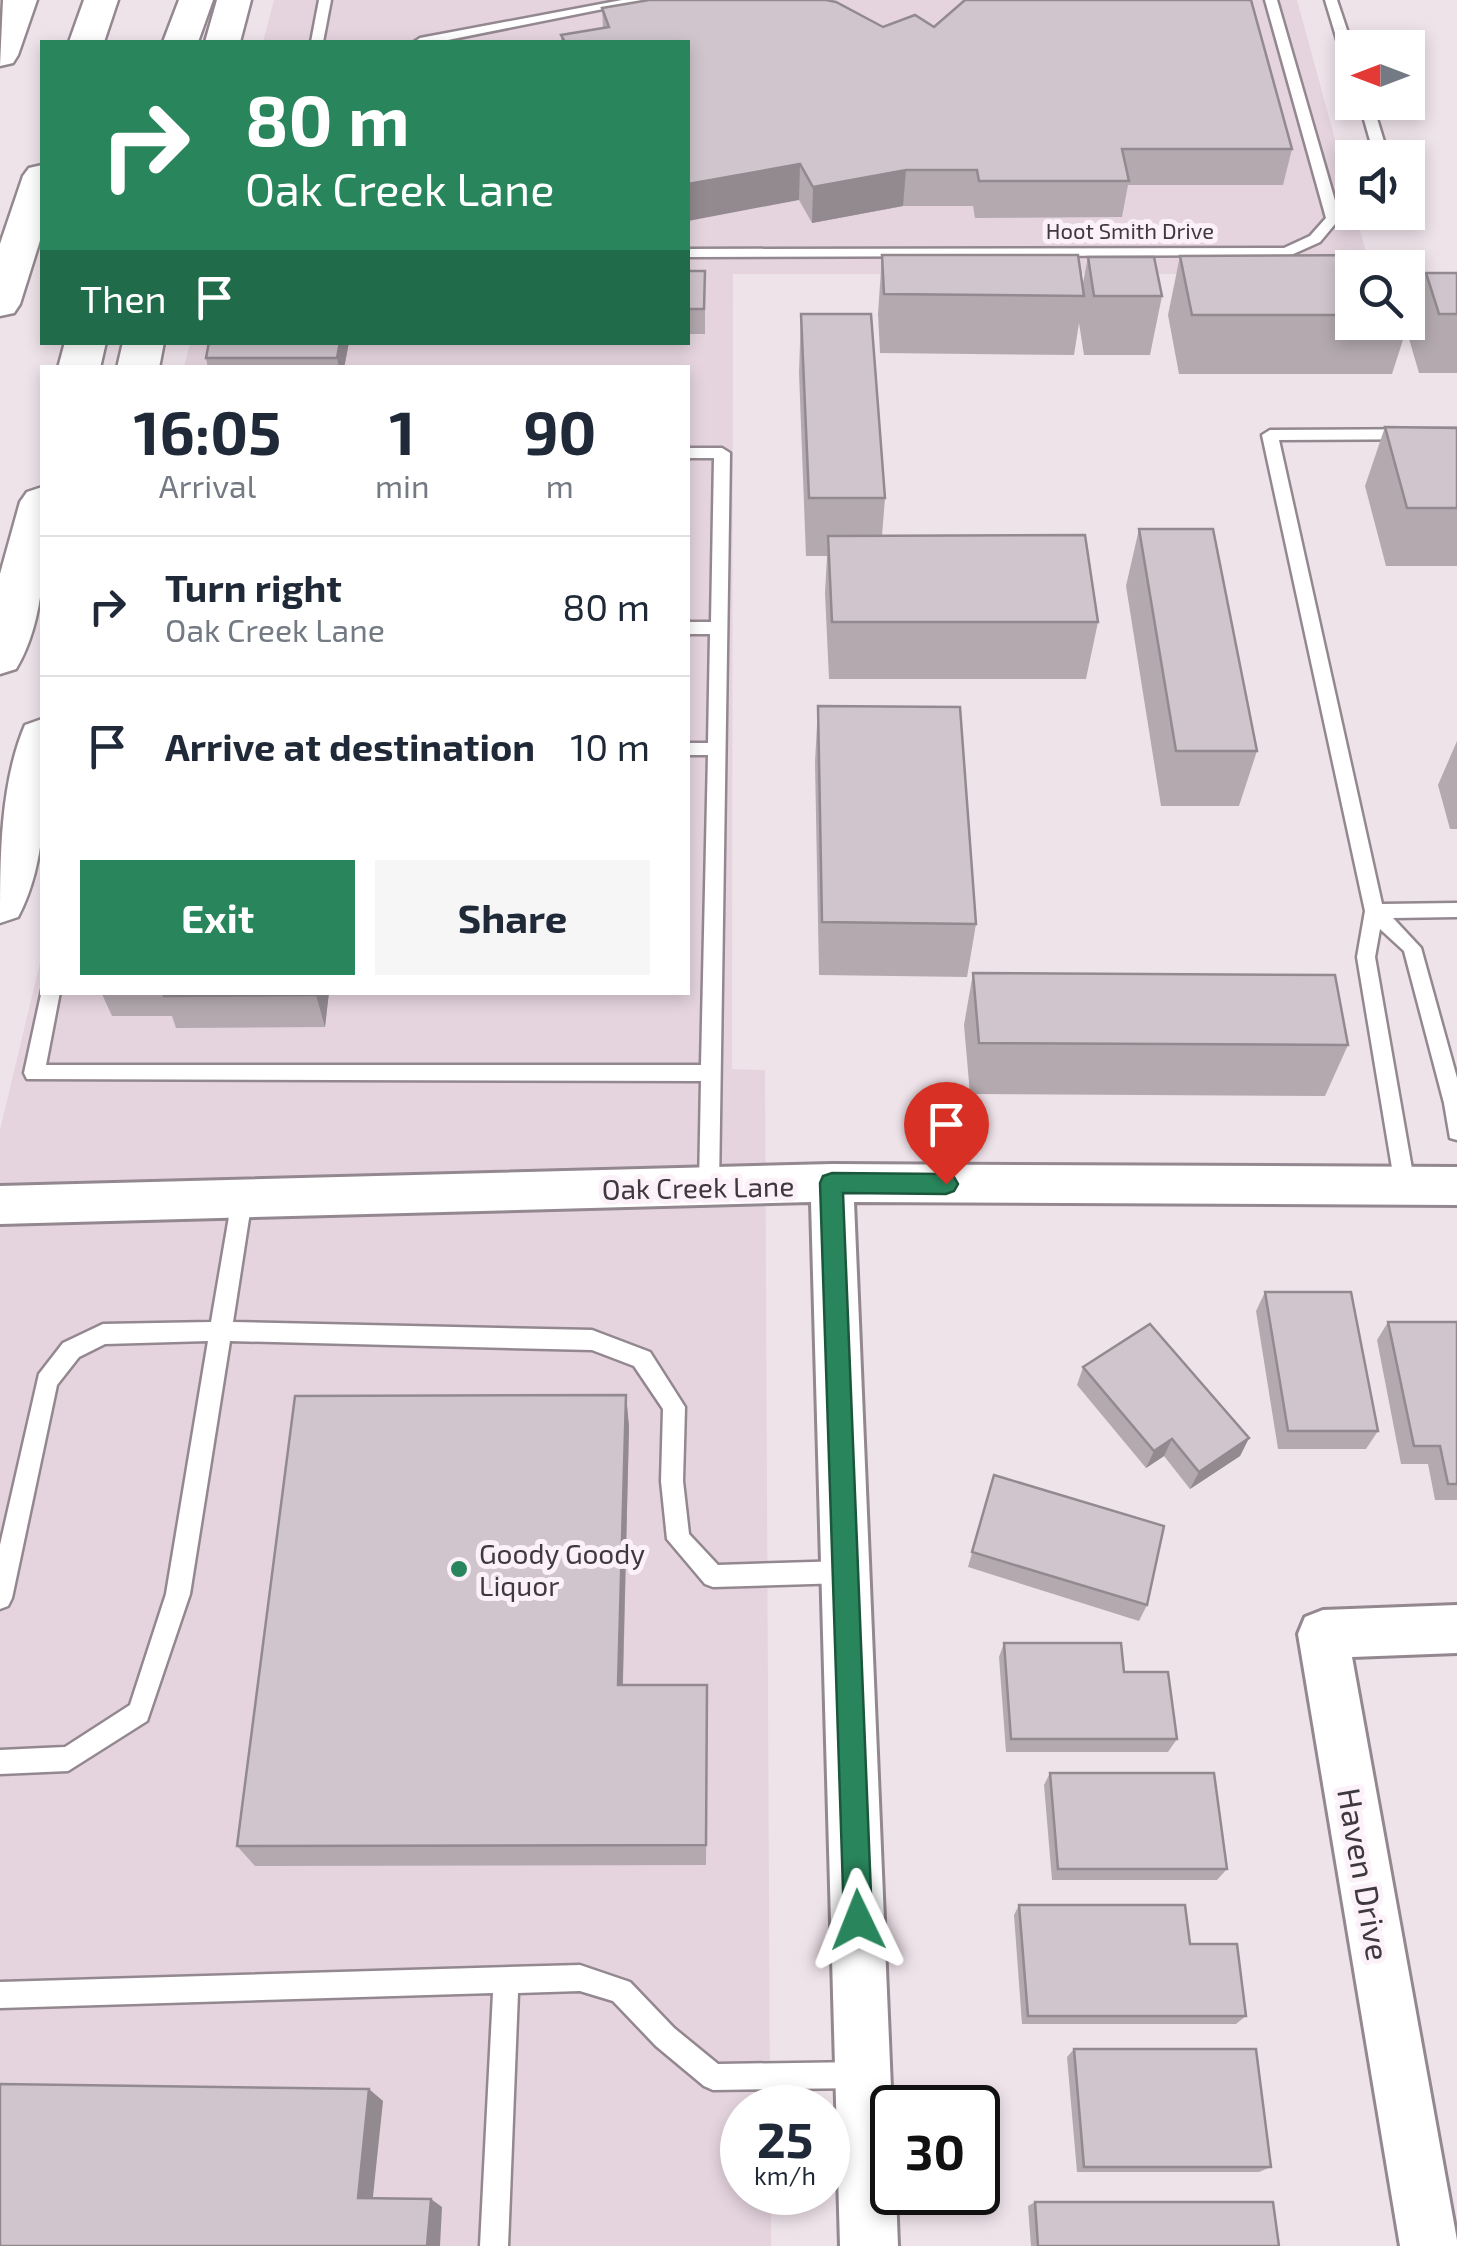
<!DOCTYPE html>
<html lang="en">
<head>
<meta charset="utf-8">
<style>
  :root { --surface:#fff; --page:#f6f6f7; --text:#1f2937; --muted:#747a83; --line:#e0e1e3; --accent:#29865c }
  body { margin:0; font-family:"Exo 2",sans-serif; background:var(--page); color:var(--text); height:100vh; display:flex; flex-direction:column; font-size:38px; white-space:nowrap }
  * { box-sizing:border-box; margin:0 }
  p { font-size:32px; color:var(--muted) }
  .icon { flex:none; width:55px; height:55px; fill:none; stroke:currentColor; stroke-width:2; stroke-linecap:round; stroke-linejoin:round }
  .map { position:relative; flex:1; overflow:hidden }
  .side { position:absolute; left:40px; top:365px; width:650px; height:630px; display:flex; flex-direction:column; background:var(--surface); border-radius:0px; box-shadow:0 5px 15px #0003 }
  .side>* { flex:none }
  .banner { position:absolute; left:40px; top:40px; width:650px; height:305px; border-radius:0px; box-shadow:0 5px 15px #0003; background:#29865c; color:#fff; overflow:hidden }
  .needle { width:65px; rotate:270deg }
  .buttons { position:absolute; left:1335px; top:30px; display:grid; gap:20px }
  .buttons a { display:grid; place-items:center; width:90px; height:90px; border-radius:0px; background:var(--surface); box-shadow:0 5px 15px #0003; font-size:50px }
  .speed { position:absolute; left:720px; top:2085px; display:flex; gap:20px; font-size:50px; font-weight:700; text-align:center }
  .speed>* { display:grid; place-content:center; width:130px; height:130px; border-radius:50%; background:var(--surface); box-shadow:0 5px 15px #0003; line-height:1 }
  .speed small { font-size:25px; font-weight:400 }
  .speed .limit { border:5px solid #111; border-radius:15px; background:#fff; color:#111 }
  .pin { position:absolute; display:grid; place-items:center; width:85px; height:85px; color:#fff; margin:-102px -42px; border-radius:50% 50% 50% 0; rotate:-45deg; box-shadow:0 0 10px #0007 }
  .pin .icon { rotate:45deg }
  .me { position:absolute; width:110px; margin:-55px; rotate:358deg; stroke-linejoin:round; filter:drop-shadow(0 0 8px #0008) }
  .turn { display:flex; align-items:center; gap:35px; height:210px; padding:0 40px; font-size:45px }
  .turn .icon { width:130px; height:130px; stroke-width:2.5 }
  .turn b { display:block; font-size:70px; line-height:85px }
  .then { display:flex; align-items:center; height:95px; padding:0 40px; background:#0003; gap:20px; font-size:38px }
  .eta { display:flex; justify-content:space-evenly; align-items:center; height:170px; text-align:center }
  .eta b { font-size:60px; font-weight:700; line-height:70px }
  .action { display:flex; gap:20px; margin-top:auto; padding:20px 40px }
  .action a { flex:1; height:115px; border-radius:0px; background:var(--accent); color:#fff; font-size:40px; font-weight:700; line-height:115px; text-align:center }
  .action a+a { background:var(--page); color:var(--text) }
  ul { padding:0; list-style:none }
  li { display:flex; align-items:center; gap:30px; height:140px; padding:0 40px; border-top:2px solid var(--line) }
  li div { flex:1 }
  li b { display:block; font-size:38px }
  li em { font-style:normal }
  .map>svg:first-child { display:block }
</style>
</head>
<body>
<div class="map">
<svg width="1457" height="2246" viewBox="0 0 1457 2246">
  <rect width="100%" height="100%" fill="#efe3ea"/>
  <path fill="#e5d4de" d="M274,0H1297L1370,267L1352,268V274H733L732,1069L765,1070L770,2107L742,2108V2192L771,2193V2246H0V1130L42,954V992H688V368L184,367L190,343L688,342V42H263Z"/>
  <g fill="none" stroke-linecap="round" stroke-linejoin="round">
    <defs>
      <g id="lane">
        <path d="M319,0H331L323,42H311Z"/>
        <path d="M622,0H648L438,42H414L420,38Z"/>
        <path d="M1265,0H1277L1340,218L1320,242L1291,255L688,257V249L1284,248L1310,236L1326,218Z"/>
        <path d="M1325,0H1337L1353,48L1352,70L1345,66Z"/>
        <path d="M1359,102H1372L1389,158H1375Z"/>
        <path d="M1457,429V439L1279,440L1382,904L1457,903V917L1393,918L1421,948L1457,1078V1140L1450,1138L1444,1103L1404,951L1380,929L1375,957L1415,1186L1412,1192L1405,1195L1398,1192L1395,1186L1357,957L1365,911L1262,435L1270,430Z"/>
        <path d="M688,448H722L730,453L719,1187L716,1193L709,1196L702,1193L699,1187L701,1081L27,1079L24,1073L42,990V992H60L46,1065H701L708,755H688V743H708L710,634H688V622H711L714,458H688Z"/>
        <path d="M242,1190L249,1193L252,1199L233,1322L592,1330L650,1352L685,1407L683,1481L689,1534L718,1565L845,1561L853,1564L856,1572L853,1580L845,1583L713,1587L705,1584L667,1539L661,1481L663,1409L634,1366L592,1350L230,1341L190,1594L147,1721L68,1771L0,1774V1750L65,1747L130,1705L166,1594L208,1341L105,1344L79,1357L57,1385L12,1598L8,1606L0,1609V1545L39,1374L63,1343L103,1324L211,1322L232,1199L235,1193Z"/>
        <path d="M580,1965L630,1982L674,2028L718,2064L862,2062L871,2066L875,2075L871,2084L862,2088L713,2090L704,2086L656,2046L613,2001L580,1991L518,1993L508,2246H480L493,1993L0,2008V1982Z"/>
      </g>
      <g id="street">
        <path d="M832,1164L1457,1167V1205L854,1202L892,2112V2192H896L898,2246H840L811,1202L0,1224V1186Z"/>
        <path d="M1457,1605V1653L1352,1657L1457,2240V2246H1400L1298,1634L1305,1617L1323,1610Z"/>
      </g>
      <g id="secondary">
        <path d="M217,0H251L240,42H205Z"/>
        <path d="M123,342H164L159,368H117Z"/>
        <path d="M42,719C46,782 49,859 18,917L0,923C0,858 0,784 25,725Z"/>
      </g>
      <g id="highway">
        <path d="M3,0H37L18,55L13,63L0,66Z"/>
        <path d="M84,0H118L104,42H69Z"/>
        <path d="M179,0H213L198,42H163Z"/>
        <path d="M42,165V234L20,304L14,313L0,316V244L23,176L29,168Z"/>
        <path d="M65,342H106L100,368H58Z"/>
        <path d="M42,487C46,545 47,617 16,669L0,674V574L20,502L27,492Z"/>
      </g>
    </defs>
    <use href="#lane" stroke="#93888f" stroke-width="5"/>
    <use href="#street" stroke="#93888f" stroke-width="6"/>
    <use href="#secondary" stroke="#93888f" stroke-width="5"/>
    <use href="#highway" stroke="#93888f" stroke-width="5"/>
    <use href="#lane" fill="#fff" fill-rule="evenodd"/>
    <use href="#street" fill="#fff" fill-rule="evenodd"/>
    <use href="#secondary" fill="#fff" fill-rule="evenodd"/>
    <use href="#highway" fill="#fff" fill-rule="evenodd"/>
  </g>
  <g fill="#b3a9af">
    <path d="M962,0H1251L1292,149L1283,185H1128L1122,217L975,218L973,206H903L812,223L799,200L688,42H561V35L603,28L602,8L883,27H934L964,2Z"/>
    <path d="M882,255L1082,288L1088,257L1162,296L1150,355H1084L1079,323L1074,355L880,353L878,314Z"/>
    <path d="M1180,256L1352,268V322H1408V302L1411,315L1392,374H1179L1168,315Z"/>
    <rect x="688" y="271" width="17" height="63"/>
    <path d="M1426,273H1457V373H1419L1407,332Z"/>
    <path d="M801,314L885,498L882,536L1098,622L1086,679H829L825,593L827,556H806L799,373Z"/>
    <path d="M209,342H349L344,368H208L206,358Z"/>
    <path d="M1385,427L1457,428V566H1386L1365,486Z"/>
    <path d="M1139,529L1257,751L1239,806H1161L1126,586Z"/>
    <path d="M818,706L976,924L967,977L819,975L815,762Z"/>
    <path d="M1457,741V829H1450L1438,785Z"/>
    <path d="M973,973L1348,1045L1325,1096L970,1094L964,1025Z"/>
    <path d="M101,992H329L325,1027L176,1028L172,1016H112Z"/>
    <path d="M1265,1292L1378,1431L1366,1449H1278L1256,1311Z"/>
    <path d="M1388,1322H1457V1500H1435L1428,1464H1401L1377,1340Z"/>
    <path d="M1083,1367L1249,1438L1240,1456L1190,1489L1164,1456L1146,1468L1077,1385Z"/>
    <path d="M626,1395L629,1427L623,1685H707L706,1865L255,1866L237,1846Z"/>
    <path d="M994,1475L1147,1605L1139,1621L968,1567Z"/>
    <path d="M1004,1643L1124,1672L1177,1739L1168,1752H1006L999,1657Z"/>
    <path d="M1050,1773L1227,1869L1217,1880H1052L1044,1785Z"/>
    <path d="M1019,1905L1190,1944L1246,2016L1236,2024H1022L1014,1915Z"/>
    <path d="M1074,2049L1271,2167L1259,2172H1077L1067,2057Z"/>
    <path d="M1035,2202L1279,2246H1031L1028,2206Z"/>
  </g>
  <g fill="#928a8f">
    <path d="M800,164L799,200L688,221V184Z"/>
    <path d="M906,170L903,206L812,223L813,187Z"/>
    <path d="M340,342H349L344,368H339L337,358Z"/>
    <path d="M316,992H329L325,1027L316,995Z"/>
    <path d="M626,1395L629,1427L622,1710L618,1685Z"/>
    <path d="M1249,1438L1240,1456L1190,1489L1199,1472Z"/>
    <path d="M1172,1439L1164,1456L1146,1468L1154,1451Z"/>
    <path d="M369,2089L383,2101L372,2206L358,2198Z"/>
    <path d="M431,2199L442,2207L440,2246H427Z"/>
  </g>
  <g fill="#d0c5cc" stroke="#928a8f" stroke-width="2.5">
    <path d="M649,0H826L836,2L883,27L915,15L934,27L965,0H1251L1292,149H1122L1129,181H979L977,170H906L813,187L800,164L688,184V42H565L561,35L609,27L602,8Z"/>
    <path d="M882,255H1078L1084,296L884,294Z"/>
    <path d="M1393,255L1397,268H1352V315H1192L1180,256Z"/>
    <path d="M1088,257H1154L1162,296H1094Z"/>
    <path d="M688,271H705L704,309H688Z"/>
    <path d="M1426,273H1457V314H1439Z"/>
    <path d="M801,314H871L885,498H809Z"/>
    <path d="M209,342H340L337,358H206Z"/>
    <path d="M1385,427L1457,428V508H1407Z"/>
    <path d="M1139,529H1213L1257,751H1176Z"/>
    <path d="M1085,535L1098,622H832L828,536Z"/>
    <path d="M818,706L960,707L976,924L822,922Z"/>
    <path d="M973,973L1335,975L1348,1045L979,1043Z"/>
    <path d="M164,992H316V995L164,996Z"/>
    <path d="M1265,1292H1351L1378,1431H1288Z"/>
    <path d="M1388,1322H1457V1484H1448L1440,1446H1414Z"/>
    <path d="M1150,1324L1249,1438L1199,1472L1172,1439L1154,1451L1083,1367Z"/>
    <path d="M626,1395L618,1685H707L706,1845L237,1846L295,1396Z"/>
    <path d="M994,1475L1164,1526L1147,1605L972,1552Z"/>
    <path d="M1004,1643H1121L1124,1672H1168L1177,1739H1011Z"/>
    <path d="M1050,1773H1214L1227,1869H1058Z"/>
    <path d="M1019,1905H1185L1190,1944H1237L1246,2016H1028Z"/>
    <path d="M1074,2049H1256L1271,2167H1084Z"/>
    <path d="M0,2084L369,2089L358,2198L431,2199L427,2246H0Z"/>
    <path d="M1035,2202H1273L1279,2246H1038Z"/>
  </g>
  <path fill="#29865c" stroke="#1b573c" stroke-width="2.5" d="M832,1173L946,1174L954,1177L958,1184L954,1191L946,1194L843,1193L872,1920L868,1930L858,1934L848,1930L844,1920L820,1183L823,1176Z"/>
  <circle fill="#29865c" stroke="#fcf1f8" stroke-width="4" cx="459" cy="1569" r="10"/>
  <g text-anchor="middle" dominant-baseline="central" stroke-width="10" stroke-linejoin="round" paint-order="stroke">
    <g font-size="22" fill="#3e393c" stroke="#fcf1f8">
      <text x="1130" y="230">Hoot Smith Drive</text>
    </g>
    <g font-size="28" fill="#3e393c" stroke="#fcf1f8">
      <text transform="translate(698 1187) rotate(-1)">Oak Creek Lane</text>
    </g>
    <g font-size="28" fill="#3e393c" stroke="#fcf1f8" text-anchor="start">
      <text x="479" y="1553">Goody Goody<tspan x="479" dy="32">Liquor</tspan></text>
    </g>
    <g font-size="32" fill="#3e393c" stroke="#fcf1f8">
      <text transform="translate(1365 1874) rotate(80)">Haven Drive</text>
    </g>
  </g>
</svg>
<div class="buttons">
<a><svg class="needle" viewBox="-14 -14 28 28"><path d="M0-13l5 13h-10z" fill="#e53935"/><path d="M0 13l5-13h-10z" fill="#747a83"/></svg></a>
<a><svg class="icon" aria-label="sound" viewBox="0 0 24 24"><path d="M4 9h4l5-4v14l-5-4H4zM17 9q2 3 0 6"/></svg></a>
<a><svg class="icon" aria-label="search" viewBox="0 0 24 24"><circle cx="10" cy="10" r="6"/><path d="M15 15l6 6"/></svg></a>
</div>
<div class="speed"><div>25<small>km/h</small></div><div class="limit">30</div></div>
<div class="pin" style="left:946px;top:1184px;background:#d93025"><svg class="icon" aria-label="arrive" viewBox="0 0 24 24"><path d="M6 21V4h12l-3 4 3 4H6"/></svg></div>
<svg class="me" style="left:858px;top:1920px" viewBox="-20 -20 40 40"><path d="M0-17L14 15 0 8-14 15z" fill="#29865c" stroke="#fff" stroke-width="4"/></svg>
<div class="banner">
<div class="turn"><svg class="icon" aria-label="right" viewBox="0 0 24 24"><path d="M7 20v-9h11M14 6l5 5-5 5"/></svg><div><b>80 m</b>Oak Creek Lane</div></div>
<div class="then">Then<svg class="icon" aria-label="arrive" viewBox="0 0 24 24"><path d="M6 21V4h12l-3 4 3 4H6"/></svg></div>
</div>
<section class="side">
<div class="eta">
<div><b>16:05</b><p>Arrival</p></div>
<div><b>1</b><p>min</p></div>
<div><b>90</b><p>m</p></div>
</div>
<ul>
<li><svg class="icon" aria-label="right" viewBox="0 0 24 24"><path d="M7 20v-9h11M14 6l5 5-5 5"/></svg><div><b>Turn right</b><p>Oak Creek Lane</p></div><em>80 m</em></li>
<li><svg class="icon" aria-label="arrive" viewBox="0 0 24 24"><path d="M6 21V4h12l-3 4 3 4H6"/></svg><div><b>Arrive at destination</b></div><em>10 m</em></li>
</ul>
<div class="action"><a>Exit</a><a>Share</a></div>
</section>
</div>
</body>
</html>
